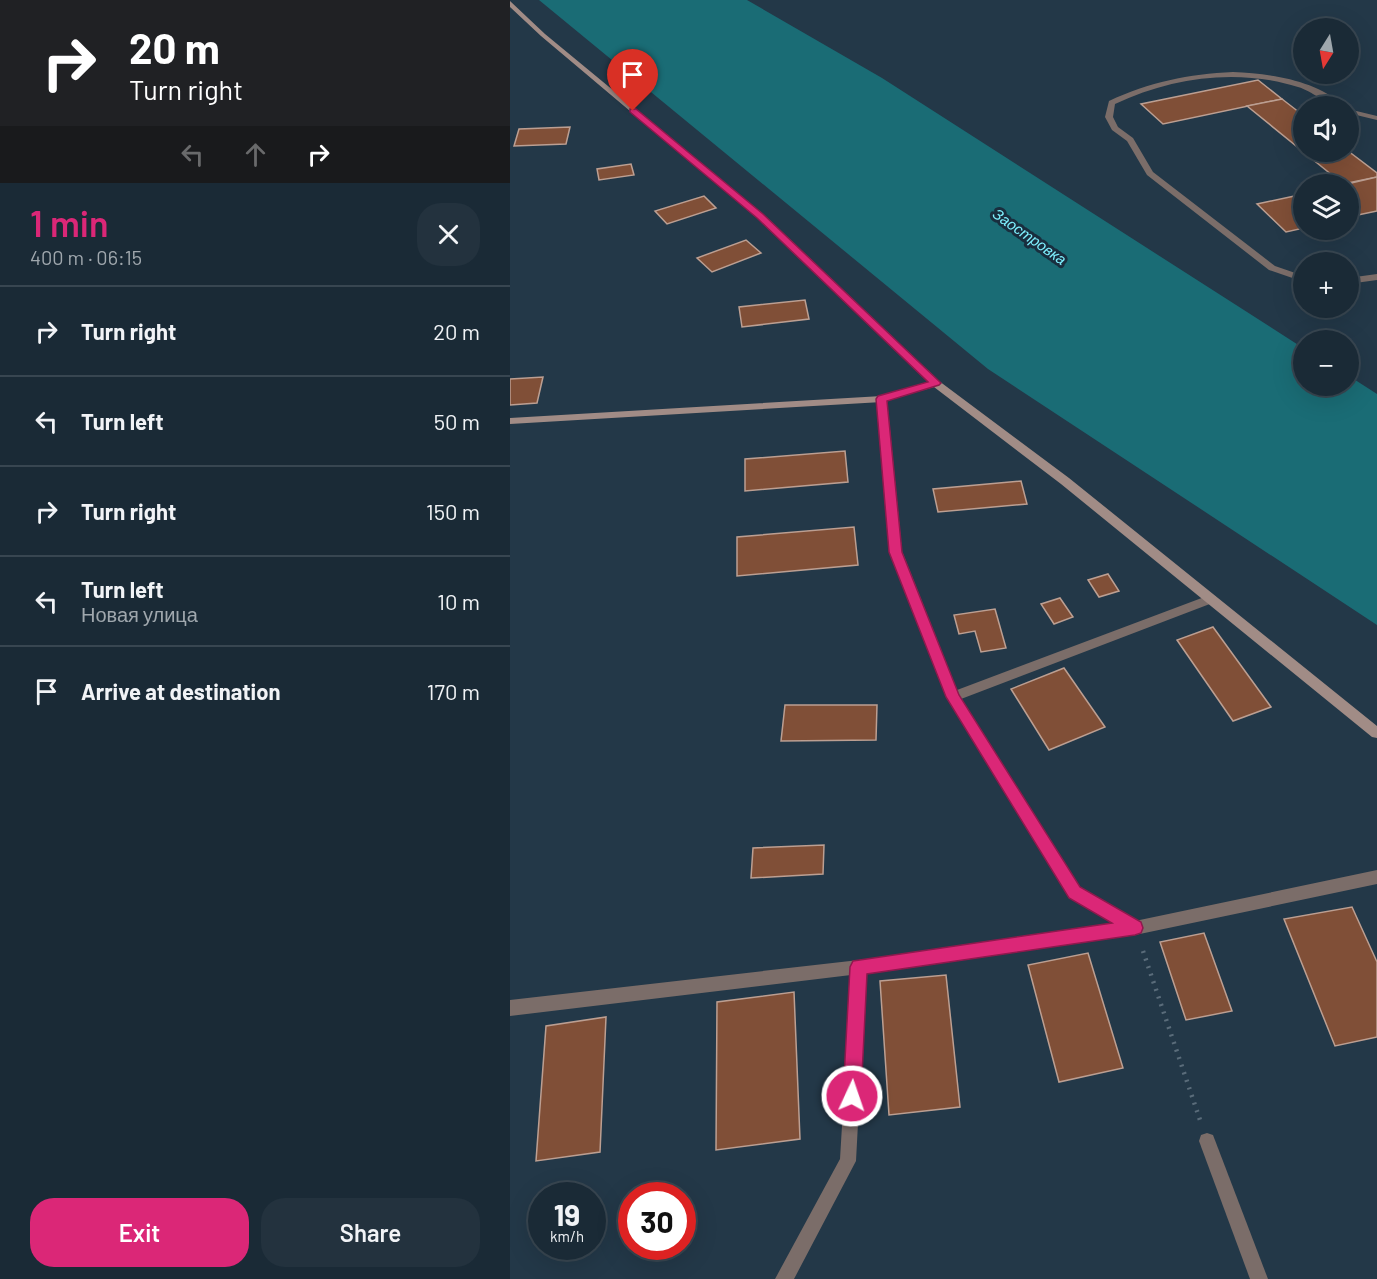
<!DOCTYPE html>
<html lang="en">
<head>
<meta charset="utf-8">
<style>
  :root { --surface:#1a2a36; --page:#23323e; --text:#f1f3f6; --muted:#9fa7ad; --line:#384651; --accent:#db2777 }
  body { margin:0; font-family:Barlow,sans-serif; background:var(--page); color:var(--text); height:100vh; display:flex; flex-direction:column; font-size:22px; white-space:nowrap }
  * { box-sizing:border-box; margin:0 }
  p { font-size:20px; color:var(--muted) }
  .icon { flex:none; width:33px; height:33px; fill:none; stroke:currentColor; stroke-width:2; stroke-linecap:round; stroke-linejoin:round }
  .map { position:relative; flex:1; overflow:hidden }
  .drawer { display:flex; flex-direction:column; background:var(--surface); width:510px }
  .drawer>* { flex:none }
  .guide { background:#202124; color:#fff; overflow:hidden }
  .needle { width:39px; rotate:191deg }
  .controls { position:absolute; left:783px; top:18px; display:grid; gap:12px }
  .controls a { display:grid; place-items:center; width:66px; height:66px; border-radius:50%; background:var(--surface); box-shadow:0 6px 24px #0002,0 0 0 2px var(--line); font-size:30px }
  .speed { position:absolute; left:18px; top:1182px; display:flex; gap:12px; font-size:30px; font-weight:700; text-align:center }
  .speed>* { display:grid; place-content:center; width:78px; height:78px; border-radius:50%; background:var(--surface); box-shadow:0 6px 24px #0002,0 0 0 2px var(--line); line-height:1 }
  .speed small { font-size:15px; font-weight:400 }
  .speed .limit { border:9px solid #d22; background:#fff; color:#111 }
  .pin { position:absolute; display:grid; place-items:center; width:51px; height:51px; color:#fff; margin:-62px -26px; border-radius:50% 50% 50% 0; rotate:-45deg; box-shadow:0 0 6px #0007 }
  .pin .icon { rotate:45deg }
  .me { position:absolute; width:66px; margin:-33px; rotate:3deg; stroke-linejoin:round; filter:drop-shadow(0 0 4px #0008) }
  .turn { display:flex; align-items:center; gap:21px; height:126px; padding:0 30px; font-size:27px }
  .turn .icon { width:78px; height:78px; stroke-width:2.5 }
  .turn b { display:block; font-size:42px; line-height:51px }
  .lanes { display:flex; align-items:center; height:57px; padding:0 30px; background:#0003; justify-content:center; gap:30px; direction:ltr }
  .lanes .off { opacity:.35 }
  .round { display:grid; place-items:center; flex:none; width:63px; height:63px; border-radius:24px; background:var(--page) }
  .overview { display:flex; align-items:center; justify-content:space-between; height:102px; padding:0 30px }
  h1 { font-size:36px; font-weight:600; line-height:45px; color:var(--accent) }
  .cta { display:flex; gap:12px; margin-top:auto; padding:12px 30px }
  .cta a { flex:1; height:69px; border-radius:24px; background:var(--accent); color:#fff; font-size:24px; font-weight:600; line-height:69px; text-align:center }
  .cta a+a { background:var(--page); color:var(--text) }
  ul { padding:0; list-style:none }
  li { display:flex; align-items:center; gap:18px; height:90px; padding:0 30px; border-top:2px solid var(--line) }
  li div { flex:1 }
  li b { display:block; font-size:22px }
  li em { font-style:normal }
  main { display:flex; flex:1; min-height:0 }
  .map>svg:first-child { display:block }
</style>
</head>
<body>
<main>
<section class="drawer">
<div class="guide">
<div class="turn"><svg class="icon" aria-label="right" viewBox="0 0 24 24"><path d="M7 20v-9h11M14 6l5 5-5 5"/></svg><div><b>20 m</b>Turn right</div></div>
<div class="lanes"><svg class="icon off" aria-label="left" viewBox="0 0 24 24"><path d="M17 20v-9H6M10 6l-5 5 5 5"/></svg><svg class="icon off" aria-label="ahead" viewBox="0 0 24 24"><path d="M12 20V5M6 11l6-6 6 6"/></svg><svg class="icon" aria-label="right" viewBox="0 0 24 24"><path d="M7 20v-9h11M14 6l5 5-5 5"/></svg></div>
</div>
<div class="overview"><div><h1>1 min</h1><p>400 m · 06:15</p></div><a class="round"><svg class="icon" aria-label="close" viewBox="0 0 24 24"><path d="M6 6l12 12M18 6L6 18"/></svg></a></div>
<ul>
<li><svg class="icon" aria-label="right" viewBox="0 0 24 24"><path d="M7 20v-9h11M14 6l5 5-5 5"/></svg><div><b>Turn right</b></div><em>20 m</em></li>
<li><svg class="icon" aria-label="left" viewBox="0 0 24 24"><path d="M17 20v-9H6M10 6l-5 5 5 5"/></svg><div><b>Turn left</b></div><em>50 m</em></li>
<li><svg class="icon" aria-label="right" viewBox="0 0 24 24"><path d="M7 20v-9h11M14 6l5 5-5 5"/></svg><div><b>Turn right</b></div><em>150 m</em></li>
<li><svg class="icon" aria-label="left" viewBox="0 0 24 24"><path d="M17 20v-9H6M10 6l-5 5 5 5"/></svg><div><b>Turn left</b><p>Новая улица</p></div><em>10 m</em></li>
<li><svg class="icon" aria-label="arrive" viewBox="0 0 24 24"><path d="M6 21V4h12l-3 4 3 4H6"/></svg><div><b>Arrive at destination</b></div><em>170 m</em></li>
</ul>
<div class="cta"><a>Exit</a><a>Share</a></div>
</section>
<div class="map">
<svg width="867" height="1279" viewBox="0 0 867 1279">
  <rect width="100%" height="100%" fill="#233848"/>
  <path fill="#1a6c75" d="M29,0H237L372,78L793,348L794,386H838L839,376L867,394V625L478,369Z"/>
  <g fill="#804f37" stroke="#bc9f92" stroke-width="1.5">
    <path d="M748,80L772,99L653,124L631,104Z"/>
    <path d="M772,99L794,116V152L838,151L867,173V177L833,184L737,106Z"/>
    <path d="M60,127L56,144L4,146L9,129Z"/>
    <path d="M121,164L124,175L89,180L87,169Z"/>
    <path d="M867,177V211L838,217V184H837Z"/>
    <path d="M794,194V228L776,232L747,204Z"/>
    <path d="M194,196L206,208L157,224L145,211Z"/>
    <path d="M236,240L251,253L202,272L187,258Z"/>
    <path d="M295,300L299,319L232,327L229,307Z"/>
    <path d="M33,377L27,403L0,405V379Z"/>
    <path d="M335,451L338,482L235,491V459Z"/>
    <path d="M511,481L517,504L428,512L423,489Z"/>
    <path d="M344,527L348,565L227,576V537Z"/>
    <path d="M598,574L609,591L589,597L578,580Z"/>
    <path d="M550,598L563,617L544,624L531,604Z"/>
    <path d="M485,609L496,648L471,652L465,631L449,634L444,615Z"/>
    <path d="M703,627L761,707L723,721L667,640Z"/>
    <path d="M554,668L595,727L539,750L501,689Z"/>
    <path d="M275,705H367L366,740L271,741Z"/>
    <path d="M314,845L313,874L241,878L243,848Z"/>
    <path d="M842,907L867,962V1037L825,1046L774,919Z"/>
    <path d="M694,933L722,1011L676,1020L650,942Z"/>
    <path d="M578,953L613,1068L549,1082L518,965Z"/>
    <path d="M436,975L450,1107L379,1115L370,981Z"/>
    <path d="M284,992L290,1139L206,1150L207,1002Z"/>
    <path d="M96,1017L90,1152L26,1161L36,1026Z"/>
  </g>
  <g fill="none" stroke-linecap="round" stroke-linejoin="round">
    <path stroke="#5a6c7a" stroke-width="4.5" stroke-dasharray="2 6" stroke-linecap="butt" d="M633,951L690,1120"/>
    <g fill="#7b6d69" fill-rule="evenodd">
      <path d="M723,72C761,74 804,79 834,106C819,108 803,91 788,87C728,68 662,77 605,104L603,117L608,127L623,138L643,172L765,266L794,276V282L759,270L637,175L617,141L602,130L595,117L599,101C639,82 679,74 723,72Z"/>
      <path d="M838,109L867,116V120L838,113Z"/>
      <path d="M867,274V280L838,284V278Z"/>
      <path d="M372,396L377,399L392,551L447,690L697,596H705L707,599L705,602L451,699L570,887L630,923L632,928L630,933L625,935L620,933L560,897L437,697L380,551L367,399Z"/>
      <path d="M697,1133L703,1135L758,1279H740L689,1141L691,1135Z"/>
    </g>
    <path fill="#7b6d69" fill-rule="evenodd" d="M867,870V884L625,935L356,973L346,1161L284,1279H265L330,1159L341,975L0,1016V1000L349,960L625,921Z"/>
    <path fill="#a18c86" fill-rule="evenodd" d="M0,1L35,34L253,214L429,381L559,478L867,726V738L862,737L551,484L424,387L372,402L0,424V418L372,396L419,382L247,218L31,36L0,7Z"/>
  </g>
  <path fill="#db2777" stroke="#8e194d" stroke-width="1.5" d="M120,109H126L253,214L431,383L429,385L377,401L392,552L449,695L570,887L631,922L633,928L631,933L625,935L357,974L351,1096L348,1102L342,1105L335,1102L333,1096L340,967L343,961L602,923L559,898L436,697L379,552L366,399L368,396L418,382L247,218L120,112Z"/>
  <g text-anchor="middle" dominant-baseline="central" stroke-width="6" stroke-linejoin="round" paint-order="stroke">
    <g font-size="15" font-style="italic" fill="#7ef0fe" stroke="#192e3e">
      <text transform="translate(520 236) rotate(35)">Заостровка</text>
    </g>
  </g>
</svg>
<div class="controls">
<a><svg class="needle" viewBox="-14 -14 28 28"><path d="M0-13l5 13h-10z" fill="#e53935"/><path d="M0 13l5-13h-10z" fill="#9fa7ad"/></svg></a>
<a><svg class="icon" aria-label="sound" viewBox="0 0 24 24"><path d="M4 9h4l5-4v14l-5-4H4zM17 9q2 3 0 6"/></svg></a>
<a><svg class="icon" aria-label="layers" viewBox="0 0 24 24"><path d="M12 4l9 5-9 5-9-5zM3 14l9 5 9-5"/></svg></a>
<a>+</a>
<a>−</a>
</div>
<div class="speed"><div>19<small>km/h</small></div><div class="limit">30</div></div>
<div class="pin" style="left:123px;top:111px;background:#d93025"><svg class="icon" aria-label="arrive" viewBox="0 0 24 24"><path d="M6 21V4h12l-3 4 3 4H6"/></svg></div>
<svg class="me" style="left:342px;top:1096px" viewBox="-20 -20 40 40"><circle r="17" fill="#db2777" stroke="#fff" stroke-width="3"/><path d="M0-11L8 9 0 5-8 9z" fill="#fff"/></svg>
</div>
</main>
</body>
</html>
